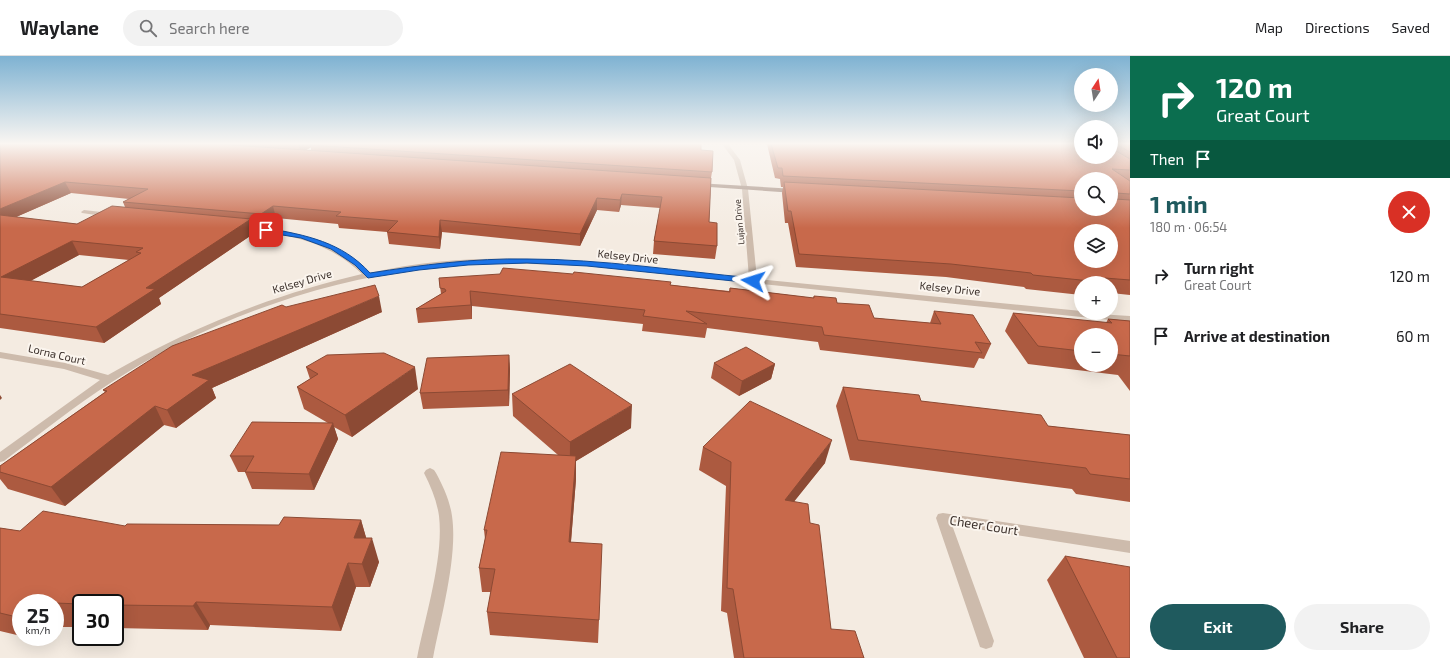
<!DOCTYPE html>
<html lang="en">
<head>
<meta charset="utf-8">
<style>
  :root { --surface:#fff; --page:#f2f2f2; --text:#202124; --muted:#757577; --line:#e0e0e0; --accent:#1f5a5e }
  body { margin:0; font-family:"Exo 2",sans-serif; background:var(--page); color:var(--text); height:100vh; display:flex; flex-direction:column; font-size:15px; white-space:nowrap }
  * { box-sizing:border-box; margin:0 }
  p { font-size:13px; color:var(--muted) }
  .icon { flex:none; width:22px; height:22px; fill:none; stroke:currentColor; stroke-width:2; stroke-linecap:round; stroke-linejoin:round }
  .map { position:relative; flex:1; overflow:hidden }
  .drawer { display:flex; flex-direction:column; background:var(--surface); width:320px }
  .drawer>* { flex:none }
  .hud { background:#0b6e4f; color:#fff; overflow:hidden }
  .needle { width:26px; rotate:12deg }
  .controls { position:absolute; left:1074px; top:12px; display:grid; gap:8px }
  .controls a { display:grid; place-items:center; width:44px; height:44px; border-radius:50%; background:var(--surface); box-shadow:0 4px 16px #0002; font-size:20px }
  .speed { position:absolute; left:12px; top:538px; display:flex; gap:8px; font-size:20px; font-weight:700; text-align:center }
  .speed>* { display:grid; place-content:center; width:52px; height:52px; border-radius:50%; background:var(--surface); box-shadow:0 4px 16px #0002; line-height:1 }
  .speed small { font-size:10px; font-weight:400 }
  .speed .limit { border:2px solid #111; border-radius:6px; background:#fff; color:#111 }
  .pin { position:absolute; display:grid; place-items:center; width:34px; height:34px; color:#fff; margin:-17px; border-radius:8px; box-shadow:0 2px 6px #0006 }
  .me { position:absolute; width:44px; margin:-22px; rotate:276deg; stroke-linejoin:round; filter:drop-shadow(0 0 3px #0008) }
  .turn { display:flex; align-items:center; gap:14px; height:84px; padding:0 20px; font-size:18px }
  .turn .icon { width:52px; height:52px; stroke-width:2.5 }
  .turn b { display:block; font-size:28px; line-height:34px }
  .then { display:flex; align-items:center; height:38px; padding:0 20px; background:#0003; gap:8px; font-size:15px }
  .round { display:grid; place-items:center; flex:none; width:42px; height:42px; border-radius:21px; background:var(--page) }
  .headline { display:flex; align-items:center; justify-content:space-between; height:68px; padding:0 20px }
  h1 { font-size:24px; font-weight:700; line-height:30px; color:var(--accent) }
  .action { display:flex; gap:8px; margin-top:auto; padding:8px 20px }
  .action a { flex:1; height:46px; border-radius:24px; background:var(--accent); color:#fff; font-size:16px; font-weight:700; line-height:46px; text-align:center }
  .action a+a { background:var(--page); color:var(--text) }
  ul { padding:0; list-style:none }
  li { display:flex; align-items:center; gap:12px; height:60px; padding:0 20px }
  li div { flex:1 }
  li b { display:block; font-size:15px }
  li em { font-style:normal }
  header { display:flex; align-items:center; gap:24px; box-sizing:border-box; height:56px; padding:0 20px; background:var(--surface); border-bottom:1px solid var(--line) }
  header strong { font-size:19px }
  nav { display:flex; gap:22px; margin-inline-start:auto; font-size:14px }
  .search { width:280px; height:36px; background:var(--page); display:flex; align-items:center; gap:10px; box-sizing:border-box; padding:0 14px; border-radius:22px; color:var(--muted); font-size:15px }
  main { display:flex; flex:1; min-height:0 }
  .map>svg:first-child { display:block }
</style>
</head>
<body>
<header>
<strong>Waylane</strong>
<div class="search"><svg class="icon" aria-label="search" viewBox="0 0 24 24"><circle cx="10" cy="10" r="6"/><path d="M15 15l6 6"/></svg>Search here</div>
<nav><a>Map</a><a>Directions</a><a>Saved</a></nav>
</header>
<main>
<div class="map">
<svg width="1130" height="602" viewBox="0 0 1130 602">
  <rect width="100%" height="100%" fill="#f4ebe1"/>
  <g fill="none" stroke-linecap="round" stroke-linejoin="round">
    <g fill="#cdbbac" fill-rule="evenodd">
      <path d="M722,88H728L740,104L748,133L757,223L1081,255V257L1130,260V266L587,210C532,207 477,206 422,213C314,226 204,267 112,326C74,350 40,378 4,405L0,406V396L100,324L64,313L0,302V296L65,307L108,319C190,272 269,240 362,218C338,195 310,183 276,178C264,176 251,176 239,174L238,172L242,170C293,175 331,180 369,217C494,188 623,209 749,222L742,133L734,104Z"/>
      <path d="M84,154L110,157L113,159L110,161L82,157L81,156Z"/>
      <path d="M430,412L434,414L436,417C443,430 450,445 452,460C458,500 441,561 433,602H417C425,561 444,501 439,460C437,445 431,431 424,417L426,414Z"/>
      <path d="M943,457L1130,485V497L952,469L994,585L992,591L986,593L980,591L978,585L936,462L938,458Z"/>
    </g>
    <path fill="#a18a7d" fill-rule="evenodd" d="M697,127L795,133L798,135L795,137L695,130L694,129Z"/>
  </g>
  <g fill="#ac5a40" fill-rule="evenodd">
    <path d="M0,88H701V94L712,116L711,122L709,166L717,190L715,203L653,198L654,185L660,152L621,149L619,156L597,154L580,190L442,176L440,193L389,188L387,176L339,172L338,168L276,162L264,170L253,169L256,176L159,242L161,248L104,287L0,272ZM311,91V94H306L310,92ZM71,137L129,143L123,146L125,151L77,168L16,161ZM79,199L129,204L82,231L30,225Z"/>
    <path d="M767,88H1130V239L1111,237V227H1081V239L1026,233L1024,231L946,221L796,211L788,167H785L782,137L783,131H781L780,123L775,122ZM1081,123L1111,153H1081Z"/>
    <path d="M439,222L671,229L729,235L730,232L813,242L814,240L837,247L874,262L930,267L934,255L991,288L984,303L979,302L974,312L820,294L818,286L707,272L705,282L642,275L643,268L472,250V263L418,267L416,253L441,238Z"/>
    <path d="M286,251L382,256L212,332L216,342L176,372L164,369L65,450L8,433L0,423V410L105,336L103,334Z"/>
    <path d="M1013,257L1106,267L1108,263L1130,265V335L1118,319L1028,308L1005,275ZM1081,279H1111V309H1081Z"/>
    <path d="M509,299L510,314L509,350L423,353L420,337Z"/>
    <path d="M714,307L775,308L771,323L739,340L711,322Z"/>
    <path d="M306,311L418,333L352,381L334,371L338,383L314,434L252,433L245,416H238L230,400L328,367L304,353L297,331L310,323Z"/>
    <path d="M843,331L921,345L1048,370L1130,379V446L1076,438L1072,433L850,404L836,350Z"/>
    <path d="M512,338L631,372L576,405V423L571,486L599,564L598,587L490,579L487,556L491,536H482L479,512L485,483L484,474L558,399L513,360Z"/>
    <path d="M703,391L825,407L794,445L810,467L831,573L864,602H734L727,557L721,555L726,430L699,414Z"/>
    <path d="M361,464L366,482L379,506L370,531H356L341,575L210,569L208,574L115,572V547H81V571H55V547H21V580L0,575V472L20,475L125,470L279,469Z"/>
    <path d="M1065,500L1130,602H1084L1047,524Z"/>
    <path d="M24,581H46L42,585Z"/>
  </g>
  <g fill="#8c4a34">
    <path d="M298,88H316L310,89L311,91L301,97Z"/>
    <path d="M1116,88L1111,98V90Z"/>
    <path d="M65,126L71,137L0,168V153Z"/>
    <path d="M622,138L621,149L619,156L620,144Z"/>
    <path d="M597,142V154L580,190V178Z"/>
    <path d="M273,150L276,162L264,170L261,158Z"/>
    <path d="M251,163L256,176L159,242L161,248L104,287L96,271L146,232Z"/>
    <path d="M440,164L442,176L440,193L439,181Z"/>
    <path d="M72,185L79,199L10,236L1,221Z"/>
    <path d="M470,235L472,250V263Z"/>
    <path d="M379,240L382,256L212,332L216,342L176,372L167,354L192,319Z"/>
    <path d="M509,299L510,314L509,350L508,334Z"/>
    <path d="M775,308L771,323L739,340L742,325Z"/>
    <path d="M415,311L418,333L352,381L345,359Z"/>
    <path d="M0,339L2,342L0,344Z"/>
    <path d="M632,349L631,372L576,405V423L569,509L570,386Z"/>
    <path d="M155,350L164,369L65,450L51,431Z"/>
    <path d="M333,367L338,383L314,434L309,418Z"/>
    <path d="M832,384L825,407L777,467L785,444Z"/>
    <path d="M361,464L368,488L354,482Z"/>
    <path d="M372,482L379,506L370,531L362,508Z"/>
    <path d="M348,507L356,531L341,575L332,551Z"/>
    <path d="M196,546L210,569L208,574L193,550Z"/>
    <path d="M38,581H46L42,585Z"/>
  </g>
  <g fill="#c8694b" stroke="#8c4a34" fill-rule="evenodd">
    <path d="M0,88H218L711,122L709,166L717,167V190L654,185L662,141L622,138L620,144L597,142L580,178L440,164L439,181L387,176L398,165L336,160L341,156L273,150L261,158L123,146L148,133L65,126L0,153Z"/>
    <path d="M311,88H701V94L713,95L712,116L310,89Z"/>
    <path d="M771,88H1081V101H1111V88H1130V96L1116,88L1111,90V92L1130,103V114L1112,113L1130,125V138L1116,137L1114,141L1115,143L1130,144V224L1105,222L1109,227L1033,219L1031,217L951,208L799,198L791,155H788L784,126L1081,142V153H1111V123H1081V135L783,120L782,112H778ZM1081,175H1111V205H1081Z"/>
    <path d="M112,150L251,163L146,232L155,233L96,271L0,258V159L77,168ZM72,185L143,192L136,196L141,197L82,231L1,221Z"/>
    <path d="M503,212L573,218L574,216L671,226L670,229L730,236V232L814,242V240L836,242L837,247L869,249L874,262L941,268L934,255L973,259L991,288L975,286L982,297L824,279L822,271L686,255L707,268L643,260L645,254L470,235L471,249L416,253L446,235L445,233L440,232L439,222L500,218Z"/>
    <path d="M375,229L379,240L192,319L209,324L167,354L155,350L51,431L0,416V410L107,335L103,334L172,290L282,249L286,251Z"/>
    <path d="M1013,257L1112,267L1108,263L1130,265V300L1111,298V279H1081V295L1038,290Z"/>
    <path d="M746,291L775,308L742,325L714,307Z"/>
    <path d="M384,297L415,311L345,359L297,331L318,318L306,311L327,299Z"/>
    <path d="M509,299L508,334L420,337L427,302Z"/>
    <path d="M570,308L632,349L570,386L512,338Z"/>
    <path d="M843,331L919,339L921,345L1041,359L1048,370L1130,379V423L1090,418L1086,412L858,384Z"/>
    <path d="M750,345L832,384L785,444L808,448L810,467L819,469L831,573L855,575L864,602H744L733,533L727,532L731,406L703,391Z"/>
    <path d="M252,366L333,367L309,418L245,416L254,400H230Z"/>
    <path d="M501,396L576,400L569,486L602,488L599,564L487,556L495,513L479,512L487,474H484Z"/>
    <path d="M43,455L125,470L127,468L279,469L284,461L361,464L354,482H372L362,508L348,507L332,551L196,546L193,550L115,549V547H81V548L55,547H21V562L0,557V472L20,475Z"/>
    <path d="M1065,500L1130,511V602H1117Z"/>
  </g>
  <linearGradient id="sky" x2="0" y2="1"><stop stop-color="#7eb2d2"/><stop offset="0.51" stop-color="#faf6f2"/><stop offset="1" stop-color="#faf6f2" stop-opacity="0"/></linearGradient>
  <rect width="1130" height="172" fill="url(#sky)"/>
  <path fill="#1a73e8" stroke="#114b97" d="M266,172C306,179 342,186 370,217C422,209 474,202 527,203C602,203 678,215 753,222L757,225L753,227L587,210L527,207L468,209L419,214L368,222L355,209L331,193L301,182L264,176V173Z"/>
  <g text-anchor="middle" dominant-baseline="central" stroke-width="4" stroke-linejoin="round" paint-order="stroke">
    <g font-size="9" fill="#3b302b" stroke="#fbf5ee">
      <text transform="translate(739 166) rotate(-95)">Lujan Drive</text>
    </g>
    <g font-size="11" fill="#3b302b" stroke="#fbf5ee">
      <text transform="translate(628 200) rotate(6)">Kelsey Drive</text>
      <text transform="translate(302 225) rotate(-16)">Kelsey Drive</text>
      <text transform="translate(950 232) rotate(6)">Kelsey Drive</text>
      <text transform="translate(57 298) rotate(13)">Lorna Court</text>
    </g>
    <g font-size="13" fill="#3b302b" stroke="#fbf5ee">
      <text transform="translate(984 469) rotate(9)">Cheer Court</text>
    </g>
  </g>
</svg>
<div class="controls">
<a><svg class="needle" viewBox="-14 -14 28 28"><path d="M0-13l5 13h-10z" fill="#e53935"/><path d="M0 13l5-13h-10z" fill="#757577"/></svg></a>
<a><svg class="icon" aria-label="sound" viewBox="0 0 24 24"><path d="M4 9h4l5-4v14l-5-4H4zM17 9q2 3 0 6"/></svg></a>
<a><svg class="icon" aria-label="search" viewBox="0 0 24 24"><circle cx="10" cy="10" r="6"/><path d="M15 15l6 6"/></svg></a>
<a><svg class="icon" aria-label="layers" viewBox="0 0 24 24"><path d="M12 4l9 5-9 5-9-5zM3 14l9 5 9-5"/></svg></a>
<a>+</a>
<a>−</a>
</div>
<div class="speed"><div>25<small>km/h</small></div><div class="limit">30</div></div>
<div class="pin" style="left:266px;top:174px;background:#d93025"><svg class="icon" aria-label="arrive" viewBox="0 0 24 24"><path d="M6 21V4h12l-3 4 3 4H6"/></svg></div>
<svg class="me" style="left:753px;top:225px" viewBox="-20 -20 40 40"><path d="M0-17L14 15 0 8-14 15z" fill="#1a73e8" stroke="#fff" stroke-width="4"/></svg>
</div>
<section class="drawer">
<div class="hud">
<div class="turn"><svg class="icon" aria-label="right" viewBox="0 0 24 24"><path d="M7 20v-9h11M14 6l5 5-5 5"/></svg><div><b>120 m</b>Great Court</div></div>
<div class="then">Then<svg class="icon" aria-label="arrive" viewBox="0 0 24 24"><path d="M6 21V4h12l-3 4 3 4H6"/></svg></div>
</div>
<div class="headline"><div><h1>1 min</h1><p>180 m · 06:54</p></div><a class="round" style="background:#d93025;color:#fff"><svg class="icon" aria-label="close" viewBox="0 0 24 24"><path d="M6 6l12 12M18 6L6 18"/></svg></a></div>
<ul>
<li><svg class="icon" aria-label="right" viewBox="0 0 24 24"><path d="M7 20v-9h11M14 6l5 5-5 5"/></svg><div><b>Turn right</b><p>Great Court</p></div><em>120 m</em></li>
<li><svg class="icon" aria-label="arrive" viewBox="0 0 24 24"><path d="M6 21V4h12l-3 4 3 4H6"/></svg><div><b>Arrive at destination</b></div><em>60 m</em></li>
</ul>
<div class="action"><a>Exit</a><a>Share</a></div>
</section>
</main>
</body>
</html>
